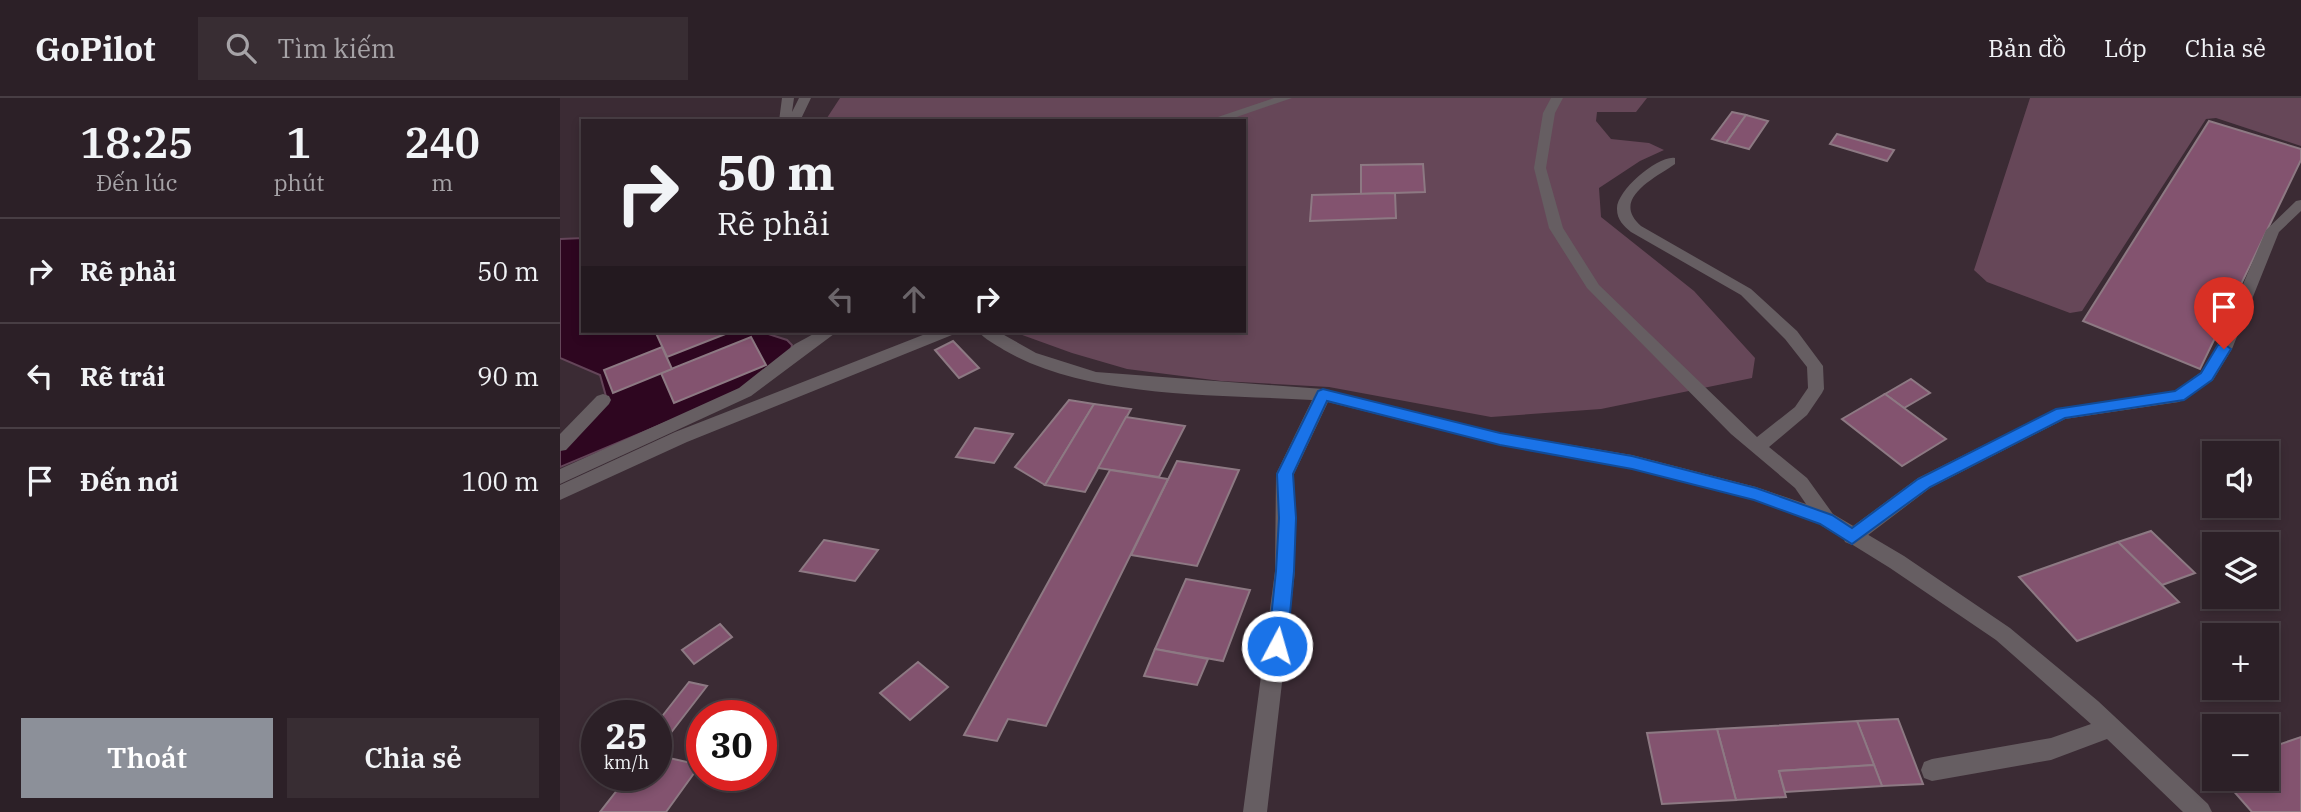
<!DOCTYPE html>
<html lang="vi">
<head>
<meta charset="utf-8">
<style>
  :root { --surface:#2c2027; --page:#382d33; --text:#f1f3f6; --muted:#a6a3a7; --line:#483e44; --accent:#8c9099 }
  body { margin:0; font-family:"IBM Plex Serif",serif; background:var(--page); color:var(--text); height:100vh; display:flex; flex-direction:column; font-size:26px; white-space:nowrap }
  * { box-sizing:border-box; margin:0 }
  p { font-size:23px; color:var(--muted) }
  .icon { flex:none; width:38px; height:38px; fill:none; stroke:currentColor; stroke-width:2; stroke-linecap:round; stroke-linejoin:round }
  .map { position:relative; flex:1; overflow:hidden }
  .sheet { display:flex; flex-direction:column; background:var(--surface); width:560px }
  .sheet>* { flex:none }
  .hud { position:absolute; left:21px; top:21px; width:665px; height:214px; border-radius:0px; box-shadow:0 4px 10px #0003,0 0 0 2px var(--line); background:#2c2027; color:var(--text); overflow:hidden }
  .fabs { position:absolute; left:1642px; top:343px; display:grid; gap:14px }
  .fabs a { display:grid; place-items:center; width:77px; height:77px; border-radius:0px; background:var(--surface); box-shadow:0 4px 10px #0003,0 0 0 2px var(--line); font-size:35px }
  .speed { position:absolute; left:21px; top:602px; display:flex; gap:14px; font-size:35px; font-weight:700; text-align:center }
  .speed>* { display:grid; place-content:center; width:91px; height:91px; border-radius:50%; background:var(--surface); box-shadow:0 4px 10px #0003,0 0 0 2px var(--line); line-height:1 }
  .speed small { font-size:18px; font-weight:400 }
  .speed .limit { border:10px solid #d22; background:#fff; color:#111 }
  .pin { position:absolute; display:grid; place-items:center; width:60px; height:60px; color:#fff; margin:-72px -30px; border-radius:50% 50% 50% 0; rotate:-45deg; box-shadow:0 0 7px #0007 }
  .pin .icon { rotate:45deg }
  .me { position:absolute; width:77px; margin:-38px; rotate:6deg; stroke-linejoin:round; filter:drop-shadow(0 0 5px #0008) }
  .turn { display:flex; align-items:center; gap:24px; height:147px; padding:0 21px; font-size:32px }
  .turn .icon { width:91px; height:91px; stroke-width:2.5 }
  .turn b { display:block; font-size:49px; line-height:60px }
  .lanes { display:flex; align-items:center; height:66px; padding:0 21px; background:#0003; justify-content:center; gap:35px; direction:ltr }
  .lanes .off { opacity:.35 }
  .eta { display:flex; justify-content:space-evenly; align-items:center; height:119px; text-align:center }
  .eta b { font-size:42px; font-weight:600; line-height:49px }
  .button { display:flex; gap:14px; margin-top:auto; padding:14px 21px }
  .button a { flex:1; height:80px; border-radius:0px; background:var(--accent); color:#fff; font-size:28px; font-weight:600; line-height:80px; text-align:center }
  .button a+a { background:var(--page); color:var(--text) }
  ul { padding:0; list-style:none }
  li { display:flex; align-items:center; gap:21px; height:105px; padding:0 21px; border-top:2px solid var(--line) }
  li div { flex:1 }
  li b { display:block; font-size:26px }
  li em { font-style:normal }
  header { display:flex; align-items:center; gap:42px; box-sizing:border-box; height:98px; padding:0 35px; background:var(--surface); border-bottom:2px solid var(--line) }
  header strong { font-size:33px }
  nav { display:flex; gap:38px; margin-inline-start:auto; font-size:24px }
  .search { width:490px; height:63px; background:var(--page); display:flex; align-items:center; gap:18px; box-sizing:border-box; padding:0 24px; border-radius:0px; color:var(--muted); font-size:26px }
  main { display:flex; flex:1; min-height:0 }
  .map>svg:first-child { display:block }
</style>
</head>
<body>
<header>
<strong>GoPilot</strong>
<div class="search"><svg class="icon" aria-label="search" viewBox="0 0 24 24"><circle cx="10" cy="10" r="6"/><path d="M15 15l6 6"/></svg>Tìm kiếm</div>
<nav><a>Bản đồ</a><a>Lớp</a><a>Chia sẻ</a></nav>
</header>
<main>
<section class="sheet">
<div class="eta">
<div><b>18:25</b><p>Đến lúc</p></div>
<div><b>1</b><p>phút</p></div>
<div><b>240</b><p>m</p></div>
</div>
<ul>
<li><svg class="icon" aria-label="right" viewBox="0 0 24 24"><path d="M7 20v-9h11M14 6l5 5-5 5"/></svg><div><b>Rẽ phải</b></div><em>50 m</em></li>
<li><svg class="icon" aria-label="left" viewBox="0 0 24 24"><path d="M17 20v-9H6M10 6l-5 5 5 5"/></svg><div><b>Rẽ trái</b></div><em>90 m</em></li>
<li><svg class="icon" aria-label="arrive" viewBox="0 0 24 24"><path d="M6 21V4h12l-3 4 3 4H6"/></svg><div><b>Đến nơi</b></div><em>100 m</em></li>
</ul>
<div class="button"><a>Thoát</a><a>Chia sẻ</a></div>
</section>
<div class="map">
<svg width="1741" height="714" viewBox="0 0 1741 714">
  <rect width="100%" height="100%" fill="#3b2b34"/>
  <g fill="#664758">
    <path d="M280,0H1087L1076,14H1037L1036,23L1051,41L1089,45L1104,52L1080,63L1039,90L1041,119L1134,193L1195,260L1192,280L1041,311L931,319L769,289L661,283L567,271L512,255L451,233H684V23H265Z"/>
    <path d="M1470,0H1741V48L1656,20L1646,21L1522,213L1510,215L1427,184L1414,172Z"/>
  </g>
  <path fill="#2e0620" stroke="#644559" stroke-width="2" d="M23,140V233H199L227,242L232,247L231,253L191,289L0,369V352L47,302L40,277L0,260V141Z"/>
  <g fill="#83536f" stroke="#8d7983" stroke-width="2">
    <path d="M1172,14L1186,17L1166,45L1152,41Z"/>
    <path d="M1186,17L1208,23L1189,51L1166,45Z"/>
    <path d="M1649,23L1741,51V62L1640,271L1523,223Z"/>
    <path d="M1277,36L1334,52L1327,63L1270,46Z"/>
    <path d="M863,66L865,94L801,96V67Z"/>
    <path d="M835,95L836,120L750,123L752,97Z"/>
    <path d="M95,233H173L107,259Z"/>
    <path d="M191,239L206,267L114,305L101,275Z"/>
    <path d="M393,243L419,270L399,280L375,252Z"/>
    <path d="M102,249L112,271L53,295L44,272Z"/>
    <path d="M1351,281L1370,295L1344,310L1325,296Z"/>
    <path d="M1325,296L1344,310L1386,341L1342,368L1282,321Z"/>
    <path d="M509,302L534,306L485,387L455,369Z"/>
    <path d="M534,306L571,311L525,394L485,387Z"/>
    <path d="M566,319L625,328L599,379L538,370Z"/>
    <path d="M415,330L453,336L434,365L396,359Z"/>
    <path d="M617,363L679,372L637,468L571,457Z"/>
    <path d="M550,372L608,381L486,628L448,621L437,643L404,637Z"/>
    <path d="M1591,433L1635,475L1602,487L1558,444Z"/>
    <path d="M264,442L318,452L295,483L240,473Z"/>
    <path d="M1558,444L1619,504L1517,543L1459,479Z"/>
    <path d="M626,481L690,492L663,563L595,551Z"/>
    <path d="M160,526L172,539L134,566L122,552Z"/>
    <path d="M595,551L648,561L637,587L584,578Z"/>
    <path d="M358,564L388,589L350,622L320,595Z"/>
    <path d="M129,584L147,588L103,645L96,644V626Z"/>
    <path d="M1338,621L1363,686L1322,688L1297,623Z"/>
    <path d="M1297,623L1314,667L1219,673L1226,699L1176,702L1157,631Z"/>
    <path d="M1157,631L1176,702L1102,706L1087,635Z"/>
    <path d="M1741,639V714H1692L1663,681H1706V651Z"/>
    <path d="M96,657L140,667L106,714H40L69,677H96Z"/>
    <path d="M1314,667L1322,688L1225,694L1219,673Z"/>
  </g>
  <g fill="none" stroke-linecap="round" stroke-linejoin="round">
    <g fill="#665e62" fill-rule="evenodd">
      <path d="M1741,102V113L1719,134L1672,251L1653,282L1619,304L1505,321L1370,390L1299,444L1292,447L1285,444L1283,439L1285,434L1358,380L1496,311L1615,293L1641,274L1656,250L1706,132L1736,103Z"/>
      <path d="M259,233H278L191,298L0,386V371L179,290L235,246Z"/>
      <path d="M43,296L49,298L51,302L49,306L6,352L0,353V336L37,298Z"/>
    </g>
    <g fill="#665e62" fill-rule="evenodd">
      <path d="M222,0H234L232,14L239,0H251L240,23H219Z"/>
      <path d="M714,0H732L665,23H646Z"/>
      <path d="M991,0H1003L995,15L986,70L1003,130L1039,187L1197,339L1235,309L1248,290L1247,269L1225,241L1181,197L1071,134C1064,128 1057,122 1057,111C1056,93 1098,57 1115,60V66C1095,80 1050,101 1081,128L1191,191L1237,233L1263,268L1264,291L1262,295L1247,317L1209,349L1247,380L1273,416L1344,458L1450,530L1538,603L1648,706L1652,714H1623L1547,641L1491,662L1372,683L1364,680L1361,672L1364,664L1372,661L1491,640L1531,626L1436,542L1330,470L1259,426L1194,402L1072,371L940,347L768,304L734,376L735,473L707,714H683L715,473L716,376L752,302C655,296 529,301 444,252C435,246 424,241 418,233H437L476,255L536,274L763,291L940,335L1072,357L1196,389L1246,406L1235,390L1171,336L1027,190L989,130L974,70L983,15Z"/>
      <path d="M373,233H395L392,237L127,344L0,402V387L115,334Z"/>
    </g>
  </g>
  <path fill="#1a73e8" stroke="#114b97" stroke-width="2" d="M1664,246L1671,251L1652,282L1624,302L1505,320L1370,389L1292,446L1260,426L1194,402L1072,371L940,347L767,303L733,376L736,420L734,473L727,548L724,554L717,556L711,554L708,548L716,473L719,420L717,376L758,293L763,291L940,335L1072,358L1196,390L1272,417L1292,430L1358,381L1496,311L1615,293L1641,275L1658,247Z"/>
</svg>
<div class="fabs">
<a><svg class="icon" aria-label="sound" viewBox="0 0 24 24"><path d="M4 9h4l5-4v14l-5-4H4zM17 9q2 3 0 6"/></svg></a>
<a><svg class="icon" aria-label="layers" viewBox="0 0 24 24"><path d="M12 4l9 5-9 5-9-5zM3 14l9 5 9-5"/></svg></a>
<a>+</a>
<a>−</a>
</div>
<div class="speed"><div>25<small>km/h</small></div><div class="limit">30</div></div>
<div class="pin" style="left:1664px;top:251px;background:#d93025"><svg class="icon" aria-label="arrive" viewBox="0 0 24 24"><path d="M6 21V4h12l-3 4 3 4H6"/></svg></div>
<svg class="me" style="left:717px;top:548px" viewBox="-20 -20 40 40"><circle r="17" fill="#1a73e8" stroke="#fff" stroke-width="3"/><path d="M0-11L8 9 0 5-8 9z" fill="#fff"/></svg>
<div class="hud">
<div class="turn"><svg class="icon" aria-label="right" viewBox="0 0 24 24"><path d="M7 20v-9h11M14 6l5 5-5 5"/></svg><div><b>50 m</b>Rẽ phải</div></div>
<div class="lanes"><svg class="icon off" aria-label="left" viewBox="0 0 24 24"><path d="M17 20v-9H6M10 6l-5 5 5 5"/></svg><svg class="icon off" aria-label="ahead" viewBox="0 0 24 24"><path d="M12 20V5M6 11l6-6 6 6"/></svg><svg class="icon" aria-label="right" viewBox="0 0 24 24"><path d="M7 20v-9h11M14 6l5 5-5 5"/></svg></div>
</div>
</div>
</main>
</body>
</html>
